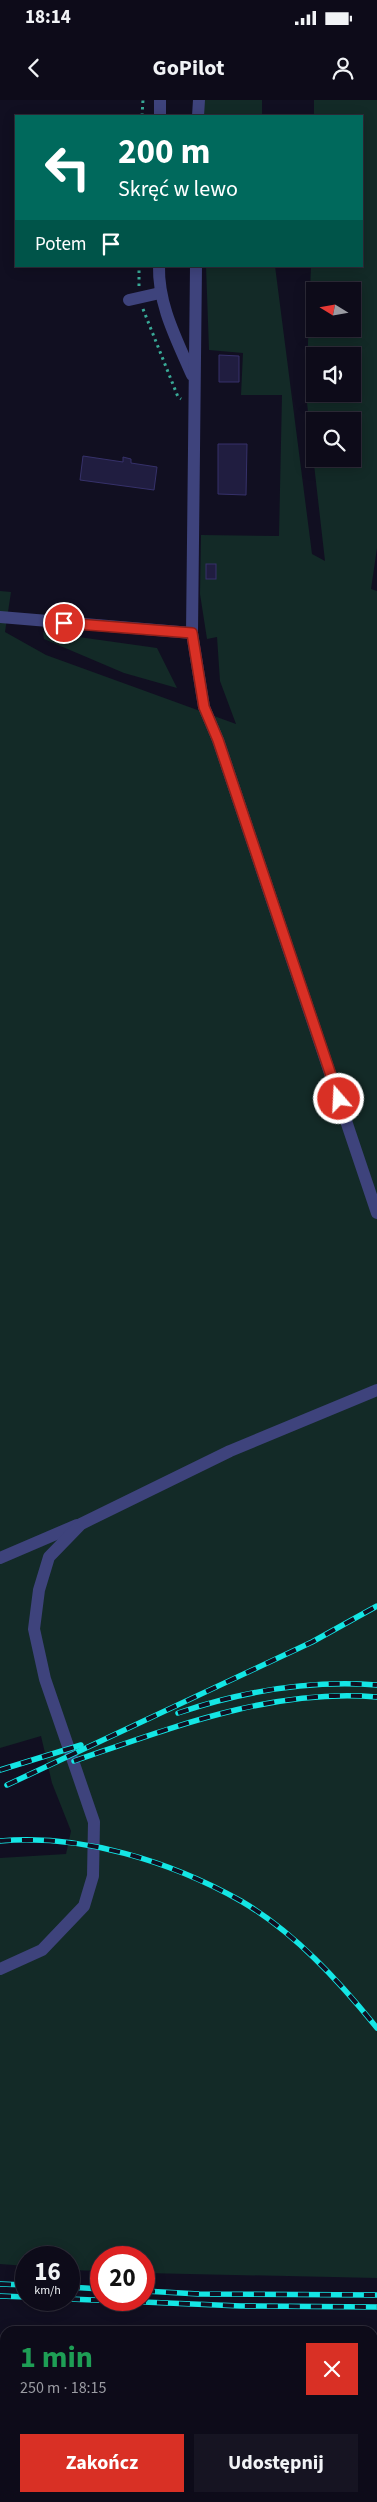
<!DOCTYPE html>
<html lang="pl">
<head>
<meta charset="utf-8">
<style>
  :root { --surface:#0d0b19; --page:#161422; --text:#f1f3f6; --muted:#9a9ba2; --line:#2d2b38; --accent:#d93025 }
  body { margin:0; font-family:"Source Sans 3",sans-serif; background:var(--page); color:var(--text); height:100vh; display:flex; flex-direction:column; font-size:19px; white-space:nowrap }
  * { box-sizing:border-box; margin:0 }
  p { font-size:16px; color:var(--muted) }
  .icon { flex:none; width:28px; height:28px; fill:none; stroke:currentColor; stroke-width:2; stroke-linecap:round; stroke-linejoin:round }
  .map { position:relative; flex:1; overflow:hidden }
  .drawer { position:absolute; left:0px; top:2226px; width:378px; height:176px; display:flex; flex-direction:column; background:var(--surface); border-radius:15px 15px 0 0; box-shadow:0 2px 12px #0003,0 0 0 1px var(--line) }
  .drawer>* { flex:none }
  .top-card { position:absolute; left:15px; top:15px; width:348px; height:152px; border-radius:0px; box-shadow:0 2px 12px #0003,0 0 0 1px var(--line); background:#00695c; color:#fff; overflow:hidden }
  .needle { width:32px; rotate:281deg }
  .tools { position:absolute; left:306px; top:182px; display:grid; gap:10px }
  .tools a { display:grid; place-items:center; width:55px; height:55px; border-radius:0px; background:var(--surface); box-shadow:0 2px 12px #0003,0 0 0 1px var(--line); font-size:25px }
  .speed { position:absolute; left:15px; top:2146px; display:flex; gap:10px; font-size:25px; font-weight:700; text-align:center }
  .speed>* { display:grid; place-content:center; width:65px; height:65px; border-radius:50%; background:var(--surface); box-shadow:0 2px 12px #0003,0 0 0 1px var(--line); line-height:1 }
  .speed small { font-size:12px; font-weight:400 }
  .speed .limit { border:8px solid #d22; background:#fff; color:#111 }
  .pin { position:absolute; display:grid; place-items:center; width:42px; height:42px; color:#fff; margin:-21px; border:2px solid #fff; border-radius:50%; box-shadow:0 1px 5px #0007 }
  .me { position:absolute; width:55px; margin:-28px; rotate:341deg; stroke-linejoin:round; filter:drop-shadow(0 0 4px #0008) }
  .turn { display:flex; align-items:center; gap:18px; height:105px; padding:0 20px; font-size:22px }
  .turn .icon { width:65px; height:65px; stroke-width:2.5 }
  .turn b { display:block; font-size:35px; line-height:42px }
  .then { display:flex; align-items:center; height:48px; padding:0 20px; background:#0003; gap:10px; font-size:19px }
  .round { display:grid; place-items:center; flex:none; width:52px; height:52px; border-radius:0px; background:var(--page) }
  .summary { display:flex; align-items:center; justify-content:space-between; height:85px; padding:0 20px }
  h1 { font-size:30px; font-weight:700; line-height:38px; color:#1e9e55 }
  .cta { display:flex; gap:10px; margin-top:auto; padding:10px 20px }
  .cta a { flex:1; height:58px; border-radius:0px; background:var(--accent); color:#fff; font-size:20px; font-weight:700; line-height:58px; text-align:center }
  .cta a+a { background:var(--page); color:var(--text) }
  .status { display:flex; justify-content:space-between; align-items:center; height:35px; padding:0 25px; background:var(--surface); direction:ltr }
  .status svg { height:14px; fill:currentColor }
  header { display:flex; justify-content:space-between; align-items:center; height:65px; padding:0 20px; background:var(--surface); font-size:22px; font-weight:700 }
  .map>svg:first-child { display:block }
</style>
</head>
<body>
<div class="status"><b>18:14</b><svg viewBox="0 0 49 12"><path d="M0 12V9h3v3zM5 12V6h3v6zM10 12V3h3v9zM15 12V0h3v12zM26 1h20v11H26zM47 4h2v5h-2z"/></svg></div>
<header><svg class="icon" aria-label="back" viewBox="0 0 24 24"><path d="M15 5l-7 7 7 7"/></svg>GoPilot<svg class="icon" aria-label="person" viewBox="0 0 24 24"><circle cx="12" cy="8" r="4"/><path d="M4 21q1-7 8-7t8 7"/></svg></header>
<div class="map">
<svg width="377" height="2402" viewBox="0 0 377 2402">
  <rect width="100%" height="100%" fill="#110f21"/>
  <g fill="#132a27" fill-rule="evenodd">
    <rect x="204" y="0" width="58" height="16"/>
    <path d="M314,0H377V448L371,489L377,491V2178L144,2173V2158H101V2171L69,2170V2158H26V2166L0,2164V1758L66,1754L71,1731L52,1683L41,1636L0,1648V491L11,492L5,532L46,555L236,624L220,581L217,537L207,539L200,494L201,435L279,436L282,295H241L243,253L209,250L206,166H275L312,454L325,461L306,294L311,166H361V16H314ZM315,191H352V229H315ZM315,256H352V294H315ZM315,321H352V359H315Z"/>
    <path d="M43,532L157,548L177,588L124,573L44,539Z"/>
  </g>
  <g fill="#201d40" stroke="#36316a">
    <path d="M219,255L239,256V282H219Z"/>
    <path d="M218,344H247L246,395L218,394Z"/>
    <path d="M83,356L123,362V357L131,359V363L157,367L154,390L80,380Z"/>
    <rect x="206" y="464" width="10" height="15"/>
    <path d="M5,2317V2398H107L98,2402H0V2320Z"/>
  </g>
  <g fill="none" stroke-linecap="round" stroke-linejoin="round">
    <g stroke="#39aa97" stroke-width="3" stroke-dasharray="2.5 4" stroke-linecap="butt">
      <path d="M142,16L143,0"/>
      <path d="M139,186V166"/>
      <path d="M143,209L178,297L181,299"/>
    </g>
    <g stroke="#3e437c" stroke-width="12">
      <path d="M160,16V0"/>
      <path d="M198,16L199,0"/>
      <path d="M159,166C158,205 177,240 192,275"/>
      <path d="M196,166L192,533L204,607L218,640L377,1113"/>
      <path d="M129,200L160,193"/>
      <path d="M0,517L192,533"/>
      <path d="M0,1458L77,1425"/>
      <path d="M0,1869L42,1850L84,1806L93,1776L94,1722L45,1579L34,1529L39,1490L49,1457L81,1424L230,1351L377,1290"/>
      <path d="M0,2258H5"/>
      <path d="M160,2398L161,2402"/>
      <path d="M212,2398L246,2402"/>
      <path d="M171,2402L183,2398"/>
    </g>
    <defs>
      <g id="rail">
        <path d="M178,1613C243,1591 309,1580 377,1585"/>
        <path d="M74,1661C171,1628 272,1588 377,1597"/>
        <path d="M0,1670L81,1645"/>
        <path d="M7,1685L312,1542L377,1506"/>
        <path d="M0,1741C82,1734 170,1761 241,1801C294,1832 339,1881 377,1928"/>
        <path d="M0,2184L26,2185"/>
        <path d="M69,2187L101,2189"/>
        <path d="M144,2191L199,2194L377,2195"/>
        <path d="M0,2196L26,2197"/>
        <path d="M69,2199L241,2206L377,2207"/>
      </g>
    </defs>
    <use href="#rail" stroke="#14e6e5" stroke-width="5.5"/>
    <use href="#rail" stroke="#110f21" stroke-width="4" stroke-dasharray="11" stroke-linecap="butt"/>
  </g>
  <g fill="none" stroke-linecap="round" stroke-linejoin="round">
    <defs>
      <path id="route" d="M64,523L192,533L204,607L218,640L339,999"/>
    </defs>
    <use href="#route" stroke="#8d1f18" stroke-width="12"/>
    <use href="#route" stroke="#d93025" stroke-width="9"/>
  </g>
</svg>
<div class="tools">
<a><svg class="needle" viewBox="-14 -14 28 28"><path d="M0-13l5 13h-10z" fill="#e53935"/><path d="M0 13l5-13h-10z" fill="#9a9ba2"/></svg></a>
<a><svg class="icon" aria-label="sound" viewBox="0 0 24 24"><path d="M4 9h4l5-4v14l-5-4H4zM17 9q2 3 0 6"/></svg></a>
<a><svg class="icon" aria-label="search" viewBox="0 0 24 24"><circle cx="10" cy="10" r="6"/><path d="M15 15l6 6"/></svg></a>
</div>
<div class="speed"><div>16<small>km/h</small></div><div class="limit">20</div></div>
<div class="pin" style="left:64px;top:523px;background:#d93025"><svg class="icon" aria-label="arrive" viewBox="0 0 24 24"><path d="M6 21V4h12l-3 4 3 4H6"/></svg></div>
<svg class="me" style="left:339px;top:999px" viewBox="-20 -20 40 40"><circle r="17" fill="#d93025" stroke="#fff" stroke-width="3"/><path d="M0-11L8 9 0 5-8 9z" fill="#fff"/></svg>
<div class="top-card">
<div class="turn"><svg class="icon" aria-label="left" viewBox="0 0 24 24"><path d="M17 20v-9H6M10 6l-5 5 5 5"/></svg><div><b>200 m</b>Skręć w lewo</div></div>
<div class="then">Potem<svg class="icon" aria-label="arrive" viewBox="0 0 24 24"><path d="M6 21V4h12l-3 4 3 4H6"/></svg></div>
</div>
<section class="drawer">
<div class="summary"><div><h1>1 min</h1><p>250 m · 18:15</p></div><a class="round" style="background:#d93025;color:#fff"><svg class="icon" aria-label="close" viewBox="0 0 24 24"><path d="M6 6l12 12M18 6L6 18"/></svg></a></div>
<div class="cta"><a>Zakończ</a><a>Udostępnij</a></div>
</section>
</div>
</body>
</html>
